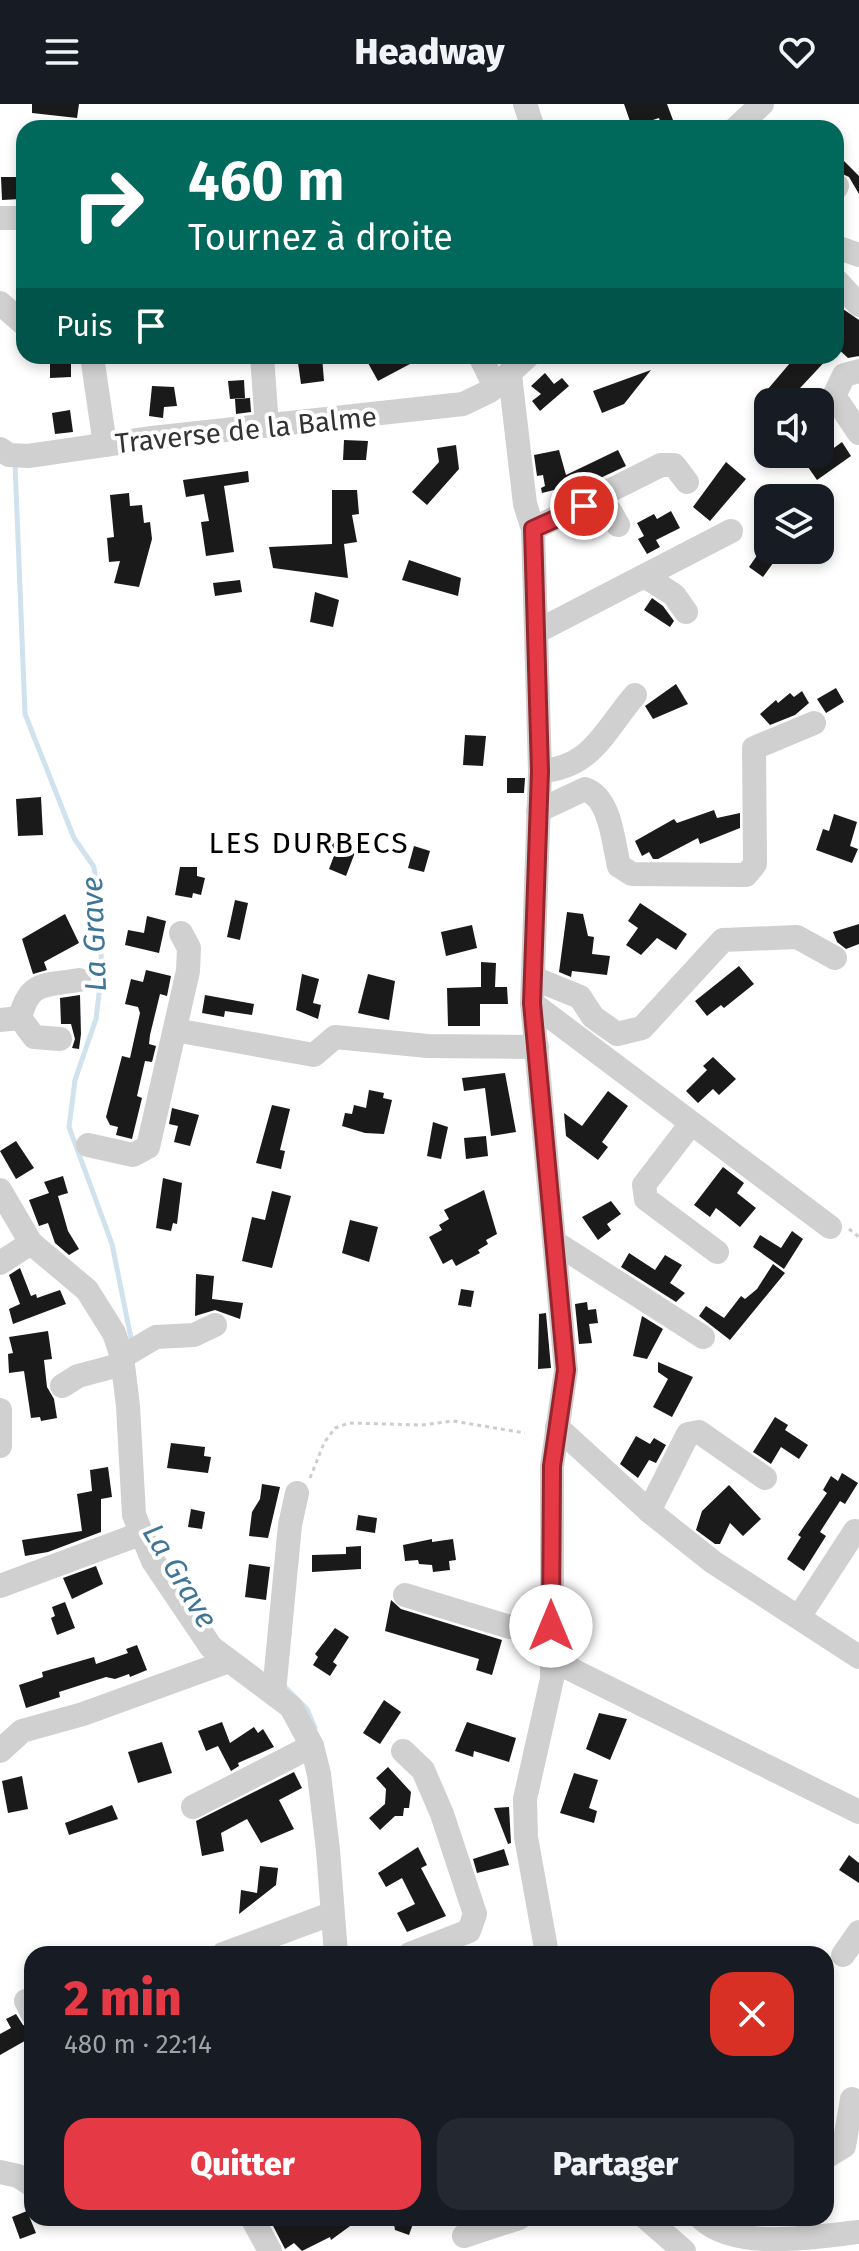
<!DOCTYPE html>
<html lang="fr">
<head>
<meta charset="utf-8">
<style>
  :root { --surface:#171b24; --page:#242831; --text:#f1f3f6; --muted:#9ea1a6; --accent:#e63946 }
  body { margin:0; font-family:"Fira Sans",sans-serif; background:var(--page); color:var(--text); height:100vh; display:flex; flex-direction:column; font-size:30px; white-space:nowrap }
  * { box-sizing:border-box; margin:0 }
  p { font-size:26px; color:var(--muted) }
  .icon { flex:none; width:44px; height:44px; fill:none; stroke:currentColor; stroke-width:2; stroke-linecap:round; stroke-linejoin:round }
  .map { position:relative; flex:1; overflow:hidden }
  .drawer { position:absolute; left:24px; top:1842px; width:810px; height:280px; display:flex; flex-direction:column; background:var(--surface); border-radius:24px; box-shadow:0 4px 12px #0003 }
  .drawer>* { flex:none }
  .top-card { position:absolute; left:16px; top:16px; width:828px; height:244px; border-radius:24px; box-shadow:0 4px 12px #0003; background:#00695c; color:#fff; overflow:hidden }
  .controls { position:absolute; left:754px; top:284px; display:grid; gap:16px }
  .controls a { display:grid; place-items:center; width:80px; height:80px; border-radius:16px; background:var(--surface); box-shadow:0 4px 12px #0003; font-size:40px }
  .pin { position:absolute; display:grid; place-items:center; width:68px; height:68px; color:#fff; margin:-34px; border:4px solid #fff; border-radius:50%; box-shadow:0 2px 8px #0007 }
  .me { position:absolute; width:88px; margin:-44px; rotate:0deg; stroke-linejoin:round; filter:drop-shadow(0 0 6px #0008) }
  .turn { display:flex; align-items:center; gap:28px; height:168px; padding:0 40px; font-size:36px }
  .turn .icon { width:104px; height:104px; stroke-width:2.5 }
  .turn b { display:block; font-size:56px; line-height:68px }
  .then { display:flex; align-items:center; height:76px; padding:0 40px; background:#0003; gap:16px; font-size:30px }
  .round { display:grid; place-items:center; flex:none; width:84px; height:84px; border-radius:24px; background:var(--page) }
  .headline { display:flex; align-items:center; justify-content:space-between; height:136px; padding:0 40px }
  h1 { font-size:48px; font-weight:800; line-height:60px; color:var(--accent) }
  .button { display:flex; gap:16px; margin-top:auto; padding:16px 40px }
  .button a { flex:1; height:92px; border-radius:24px; background:var(--accent); color:#fff; font-size:32px; font-weight:800; line-height:92px; text-align:center }
  .button a+a { background:var(--page); color:var(--text) }
  header { display:flex; justify-content:space-between; align-items:center; height:104px; padding:0 40px; background:var(--surface); font-size:36px; font-weight:800 }
  .map>svg:first-child { display:block }
</style>
</head>
<body>
<header><svg class="icon" aria-label="menu" viewBox="0 0 24 24"><path d="M4 6h16M4 12h16M4 18h16"/></svg>Headway<svg class="icon" aria-label="heart" viewBox="0 0 24 24"><path d="M12 20l-8-8c-3-5 5-10 8-4 3-6 11-1 8 4z"/></svg></header>
<div class="map">
<svg width="859" height="2147" viewBox="0 0 859 2147">
  <rect width="100%" height="100%" fill="#fff"/>
  <g fill="none" stroke-linecap="round" stroke-linejoin="round">
    <g stroke="#cfe2ee" stroke-width="5">
      <path d="M15,359L25,610L74,734L94,763L97,787L102,865L96,915L75,976L69,1023L112,1140L132,1239"/>
      <path d="M285,1583L307,1605L315,1624"/>
    </g>
  </g>
  <g fill="#1a1a1a">
    <path d="M32,0H79L77,14L32,9Z"/>
    <path d="M624,0H667L673,16L661,20L659,14L632,23Z"/>
    <path d="M836,49L859,72V90L849,73L836,67Z"/>
    <path d="M1,73H21V95L2,96Z"/>
    <path d="M840,203L859,216V252L848,254L836,243V207Z"/>
    <path d="M297,252H322L324,277L301,280Z"/>
    <path d="M382,252H425L378,277L368,259Z"/>
    <path d="M796,252H830L787,298H757Z"/>
    <path d="M50,257H71V273L50,274Z"/>
    <path d="M651,266L624,300L602,309L593,287Z"/>
    <path d="M545,269L554,280L562,274L569,282L540,307L532,297L541,290L531,282Z"/>
    <path d="M244,276L245,294L230,295L228,277Z"/>
    <path d="M152,282L174,283L177,302L164,303L163,314L149,312Z"/>
    <path d="M250,294L251,308L236,310L235,295Z"/>
    <path d="M70,306L73,328L55,330L52,309Z"/>
    <path d="M344,336L368,337L366,356H343Z"/>
    <path d="M842,338L851,352L817,376L808,363Z"/>
    <path d="M456,341L459,365L427,401L412,388L439,358L437,344Z"/>
    <path d="M559,346L566,371L618,346L626,362L596,376L593,372L574,381L542,389L541,384L545,382L543,371L537,372L534,351Z"/>
    <path d="M726,358L746,375L710,417L693,403Z"/>
    <path d="M248,367L249,378L224,382L234,448L206,452L201,418L209,417L204,390L186,393L183,376Z"/>
    <path d="M332,386H357L359,410L352,411L357,438L344,440L348,474L273,464L269,443L332,440Z"/>
    <path d="M129,389L130,402L142,401L144,419L150,418L152,435L139,483L114,479L120,457L109,458L107,434L114,433L110,391Z"/>
    <path d="M671,407L680,424L656,436L660,443L647,450L638,435L644,432L637,419L654,410L657,415Z"/>
    <path d="M767,437L768,446L781,448L763,473L749,463Z"/>
    <path d="M409,456L461,474L458,492L402,476Z"/>
    <path d="M240,476L242,488L215,492L213,479Z"/>
    <path d="M315,488L339,496L333,523L310,518Z"/>
    <path d="M652,494L663,502L674,517L670,523L644,506Z"/>
    <path d="M676,580L688,600L653,615L645,602Z"/>
    <path d="M836,584L844,598L826,609L817,595Z"/>
    <path d="M802,587L809,599L795,611L770,621L760,610L776,596L778,599L790,589L794,593Z"/>
    <path d="M465,631L486,632L483,662L463,661Z"/>
    <path d="M507,674H525L524,689H507Z"/>
    <path d="M41,693L43,731L18,732L16,695Z"/>
    <path d="M714,706L717,714L740,709V724L700,740L698,734L658,755H653L649,748L642,752L635,737L674,715L677,719Z"/>
    <path d="M834,710L857,718L850,742L858,745L852,759L816,746L823,725L829,727Z"/>
    <path d="M333,733L359,738L346,772L329,765L335,749L327,746Z"/>
    <path d="M414,742L430,747L424,768L408,764Z"/>
    <path d="M180,763H197V772L205,774L201,791L193,789L192,794L175,791Z"/>
    <path d="M235,796L248,799L240,836L227,833Z"/>
    <path d="M640,799L687,830L676,846L657,834L641,851L626,841L638,824L628,817Z"/>
    <path d="M567,808L583,810L588,832L594,833L592,850L610,852L607,871L572,867L571,873L559,868Z"/>
    <path d="M65,810L79,839L44,858L47,866L33,870L22,835Z"/>
    <path d="M147,812L166,817L159,849L125,841L128,826L144,829Z"/>
    <path d="M859,820V840L846,845L837,838L833,828Z"/>
    <path d="M472,821L477,844L446,852L441,828Z"/>
    <path d="M481,858L496,859L495,883H507L508,900H480V922H448L447,884L481,883Z"/>
    <path d="M739,862L754,880L724,904L721,901L707,912L695,897Z"/>
    <path d="M146,866L171,872L167,892L160,890L150,931L149,940L156,942L152,958L145,957L137,992L142,994L132,1035L116,1031L118,1023L110,1021L106,1013L122,952L130,954L140,909L138,903L125,900L131,875L143,878Z"/>
    <path d="M302,870L319,875L313,899L321,901L318,915L296,906Z"/>
    <path d="M368,870L395,877L389,916L358,909Z"/>
    <path d="M80,891L81,930L79,945L72,944L75,935L71,920H61L60,894Z"/>
    <path d="M205,891L254,900L252,911L225,907L224,913L202,909Z"/>
    <path d="M713,953L736,975L719,991L713,985L698,999L686,987L707,966L703,962Z"/>
    <path d="M505,969L516,1028L491,1032L485,984L464,987L462,974Z"/>
    <path d="M369,986L384,989L383,994L392,996L384,1030L365,1029L342,1022L345,1009L352,1010L354,1001L366,1004Z"/>
    <path d="M608,987L628,1002L602,1038L608,1043L598,1056L566,1032L564,1009L582,1022Z"/>
    <path d="M272,1001L290,1005L280,1046L285,1047L281,1065L256,1059Z"/>
    <path d="M172,1004L199,1011L190,1042L174,1038L178,1022L169,1020Z"/>
    <path d="M433,1018L448,1023L441,1055L427,1052Z"/>
    <path d="M486,1032L488,1052L466,1055L464,1034Z"/>
    <path d="M16,1037L34,1064L16,1075L0,1047Z"/>
    <path d="M723,1063L744,1079L737,1089L756,1104L740,1123L716,1104L710,1113L694,1101Z"/>
    <path d="M63,1072L68,1089L58,1092L68,1127L79,1145L69,1151L55,1139L48,1119L39,1122L29,1096L49,1089L44,1078Z"/>
    <path d="M163,1074L182,1079L177,1120L173,1119L171,1127L156,1124Z"/>
    <path d="M484,1086L497,1130L486,1136L488,1140L478,1146L480,1149L456,1162L452,1155L443,1160L429,1133L442,1126L439,1121L449,1115L444,1106Z"/>
    <path d="M272,1087L291,1092L272,1164L242,1157L252,1113L265,1116Z"/>
    <path d="M611,1097L621,1110L607,1120L611,1126L598,1136L582,1113Z"/>
    <path d="M350,1116L378,1123L369,1158L342,1149Z"/>
    <path d="M792,1127L803,1135L784,1165L753,1143L760,1131L781,1144Z"/>
    <path d="M629,1149L655,1166L665,1151L682,1161L670,1179L685,1189L676,1198L621,1163Z"/>
    <path d="M773,1160L785,1169L730,1236L699,1212L706,1202L724,1214L741,1192L745,1195L757,1185Z"/>
    <path d="M20,1164L31,1192L36,1190L37,1194L60,1186L66,1200L13,1220L9,1205L20,1200L9,1171Z"/>
    <path d="M196,1170L214,1172L212,1195L243,1199L240,1215L215,1206L195,1212Z"/>
    <path d="M461,1185L474,1187L471,1203L458,1201Z"/>
    <path d="M587,1198L588,1206L596,1205L598,1219L589,1220L592,1239L579,1240L575,1200Z"/>
    <path d="M546,1209L551,1264L538,1265L539,1210Z"/>
    <path d="M642,1212L663,1225L647,1255L633,1252Z"/>
    <path d="M48,1227L52,1255L44,1256L47,1283L54,1295L57,1314L41,1317L40,1313L31,1314L24,1267L9,1269L8,1250L13,1249L9,1233Z"/>
    <path d="M658,1258L693,1273L672,1313L653,1303L668,1275L658,1268Z"/>
    <path d="M775,1313L788,1321L785,1326L808,1341L799,1355L781,1343L771,1360L753,1348Z"/>
    <path d="M636,1332L650,1340L654,1334L666,1341L656,1359L649,1356L638,1374L620,1360Z"/>
    <path d="M171,1339L205,1343L204,1352L211,1353L208,1369L167,1364Z"/>
    <path d="M108,1363L112,1393L101,1395V1428L48,1448L25,1452L22,1436L82,1427L77,1390L92,1387L90,1366Z"/>
    <path d="M842,1369L858,1379L845,1400L840,1397L820,1428L826,1432L804,1467L787,1455L801,1433L798,1431L827,1389L823,1386L831,1372L838,1377Z"/>
    <path d="M262,1380L280,1383L268,1434L249,1432L252,1408L260,1395Z"/>
    <path d="M729,1381L761,1415L743,1432L730,1419L720,1440H715L696,1426L702,1407Z"/>
    <path d="M191,1405L205,1408L202,1425L188,1423Z"/>
    <path d="M358,1411L377,1414L375,1429L356,1426Z"/>
    <path d="M432,1435V1438L453,1435L456,1456L449,1457L450,1466L433,1468L432,1461L419,1460L418,1456L405,1457L403,1441Z"/>
    <path d="M361,1442V1465L312,1468V1451L346,1450V1443Z"/>
    <path d="M249,1460L270,1463L266,1496L245,1493Z"/>
    <path d="M96,1462L103,1480L72,1495L63,1474Z"/>
    <path d="M391,1496L401,1505L502,1536L492,1571L476,1566L479,1555L385,1527Z"/>
    <path d="M65,1498L75,1524L57,1531L51,1514L55,1512L52,1503Z"/>
    <path d="M335,1524L349,1533L333,1558L337,1561L330,1572L313,1561L318,1553L315,1550Z"/>
    <path d="M137,1541L147,1566L130,1573L129,1570L115,1575L106,1573L59,1588L60,1593L26,1604L19,1581L43,1573L42,1568L94,1553L96,1560L128,1549L126,1545Z"/>
    <path d="M384,1596L401,1608L380,1640L363,1629Z"/>
    <path d="M599,1609L627,1615L610,1656L586,1645Z"/>
    <path d="M222,1618L230,1639L254,1623L258,1629L263,1625L274,1643L238,1659L239,1662L231,1667L218,1642L206,1647L198,1627Z"/>
    <path d="M467,1618L516,1634L509,1658L474,1647L473,1653L455,1647Z"/>
    <path d="M162,1638L172,1669L138,1679L128,1648Z"/>
    <path d="M388,1663L411,1688L409,1704H404L403,1712H395L380,1726L369,1714L385,1700L386,1685L376,1674Z"/>
    <path d="M294,1668L302,1684L279,1696L294,1725L261,1739L247,1715L221,1729L224,1747L202,1752L196,1717Z"/>
    <path d="M574,1669L598,1676L589,1704L597,1707L594,1719L560,1709Z"/>
    <path d="M22,1672L28,1705L8,1709L2,1677Z"/>
    <path d="M112,1701L118,1715L69,1731L65,1719Z"/>
    <path d="M509,1703L511,1739L508,1740L494,1704Z"/>
    <path d="M418,1743L427,1761L421,1764L446,1812L407,1828L397,1809L415,1800L402,1774L386,1783L378,1769Z"/>
    <path d="M504,1745L509,1761L477,1769L473,1755Z"/>
    <path d="M849,1751L859,1759V1779L839,1766Z"/>
    <path d="M260,1762L278,1764L276,1781L239,1810L241,1786L257,1789Z"/>
    <path d="M16,1910L23,1921L32,1924L26,1928L30,1934L0,1951V1930L11,1924L6,1915Z"/>
    <path d="M27,2107L36,2129L20,2135L12,2113Z"/>
    <path d="M269,2114H361L331,2136L330,2133L302,2147L294,2139L285,2145Z"/>
    <path d="M393,2114H415L409,2131L395,2126Z"/>
  </g>
  <g fill="none" stroke-linecap="round" stroke-linejoin="round">
    <g stroke="#cdcdcd" stroke-width="3" stroke-dasharray="4 4" stroke-linecap="butt">
      <path d="M849,1125L859,1133"/>
      <path d="M310,1374L324,1339L335,1324L349,1319L422,1321L453,1317L525,1329"/>
    </g>
    <g stroke="#d0d0d0" stroke-width="24">
      <path d="M525,0L533,24"/>
      <path d="M736,24L762,0"/>
      <path d="M836,84L837,82"/>
      <path d="M0,114H24"/>
      <path d="M836,143L859,151"/>
      <path d="M836,176L859,201"/>
      <path d="M0,199L24,220"/>
      <path d="M92,252L105,341"/>
      <path d="M262,252L267,322"/>
      <path d="M480,252L495,283"/>
      <path d="M859,267L844,271L834,292L859,329"/>
      <path d="M510,271L525,400L533,425L540,667L532,899L566,1266L552,1362V1575L525,1695L526,1733L547,1850"/>
      <path d="M0,345L9,351L28,352L152,334L463,300L490,287L528,252"/>
      <path d="M584,402L610,407L618,421"/>
      <path d="M533,425L661,361H674L687,378"/>
      <path d="M646,473L674,491L686,508"/>
      <path d="M536,528L731,427"/>
      <path d="M540,667C592,664 604,627 635,591"/>
      <path d="M538,707L585,685C611,694 613,738 619,762L632,770L746,771L755,760L754,644L814,619"/>
      <path d="M533,874L580,893L593,913L617,930L642,924L723,836L797,833L835,854"/>
      <path d="M532,899L830,1123"/>
      <path d="M20,914C29,876 45,882 79,876"/>
      <path d="M0,916L20,914L34,933L60,935"/>
      <path d="M175,926L314,951L335,933L428,942L537,943"/>
      <path d="M690,1021L644,1081L646,1095L717,1148"/>
      <path d="M88,1041L133,1051L148,1043L188,867L189,844L181,829"/>
      <path d="M0,1086L31,1139L87,1186L114,1229L122,1253L128,1302L134,1411L153,1457L211,1543L291,1603L312,1642L319,1670L328,1746L336,1850"/>
      <path d="M556,1139L703,1233"/>
      <path d="M0,1159L31,1139"/>
      <path d="M122,1253L156,1233L194,1231L215,1221"/>
      <path d="M62,1282L78,1272L123,1260"/>
      <path d="M0,1306V1342"/>
      <path d="M557,1323L649,1407L713,1458L859,1553"/>
      <path d="M649,1407L688,1330L699,1328L765,1374"/>
      <path d="M0,1482L140,1430"/>
      <path d="M405,1491L510,1523L551,1522"/>
      <path d="M799,1513L855,1427"/>
      <path d="M552,1556L859,1708"/>
      <path d="M274,1588L290,1421L297,1389"/>
      <path d="M0,1647L22,1627L83,1610L229,1557"/>
      <path d="M403,1647L423,1666L442,1710L475,1810L469,1827L410,1850"/>
      <path d="M193,1703L312,1642"/>
      <path d="M223,1850L331,1810"/>
      <path d="M843,1851L859,1828"/>
      <path d="M26,1897L32,1909"/>
      <path d="M826,2053L844,2042L852,1995"/>
      <path d="M0,2068L18,2072L32,2081"/>
      <path d="M252,2114L270,2147"/>
      <path d="M646,2114L684,2147"/>
      <path d="M701,2114C736,2147 812,2133 859,2128"/>
      <path d="M464,2132L519,2114"/>
    </g>
  </g>
  <g fill="none" stroke-linecap="round" stroke-linejoin="round">
    <defs>
      <path id="route" d="M551,1522L552,1362L566,1266L532,899L540,667L533,425L584,402"/>
    </defs>
    <use href="#route" stroke="#96252e" stroke-width="20"/>
    <use href="#route" stroke="#e63946" stroke-width="14"/>
  </g>
  <g text-anchor="middle" dominant-baseline="central" stroke-width="8" stroke-linejoin="round" paint-order="stroke">
    <g font-size="28" fill="#333" stroke="#fff">
      <text transform="translate(246 326) rotate(-6)">Traverse de la Balme</text>
    </g>
    <g font-size="30" letter-spacing="2" fill="#000" stroke="#fff">
      <text x="309" y="739">LES DURBECS</text>
    </g>
    <g font-size="30" font-style="italic" fill="#3f7597" stroke="#fff">
      <text transform="translate(94 830) rotate(-92)">La Grave</text>
      <text transform="translate(180 1472) rotate(59)">La Grave</text>
    </g>
  </g>
</svg>
<div class="controls">
<a><svg class="icon" aria-label="sound" viewBox="0 0 24 24"><path d="M4 9h4l5-4v14l-5-4H4zM17 9q2 3 0 6"/></svg></a>
<a><svg class="icon" aria-label="layers" viewBox="0 0 24 24"><path d="M12 4l9 5-9 5-9-5zM3 14l9 5 9-5"/></svg></a>
</div>
<div class="pin" style="left:584px;top:402px;background:#d93025"><svg class="icon" aria-label="arrive" viewBox="0 0 24 24"><path d="M6 21V4h12l-3 4 3 4H6"/></svg></div>
<svg class="me" style="left:551px;top:1522px" viewBox="-20 -20 40 40"><circle r="19" fill="#fff"/><path d="M0-13L10 11 0 6-10 11z" fill="#e63946"/></svg>
<div class="top-card">
<div class="turn"><svg class="icon" aria-label="right" viewBox="0 0 24 24"><path d="M7 20v-9h11M14 6l5 5-5 5"/></svg><div><b>460 m</b>Tournez à droite</div></div>
<div class="then">Puis<svg class="icon" aria-label="arrive" viewBox="0 0 24 24"><path d="M6 21V4h12l-3 4 3 4H6"/></svg></div>
</div>
<section class="drawer">
<div class="headline"><div><h1>2 min</h1><p>480 m · 22:14</p></div><a class="round" style="background:#d93025;color:#fff"><svg class="icon" aria-label="close" viewBox="0 0 24 24"><path d="M6 6l12 12M18 6L6 18"/></svg></a></div>
<div class="button"><a>Quitter</a><a>Partager</a></div>
</section>
</div>
</body>
</html>
